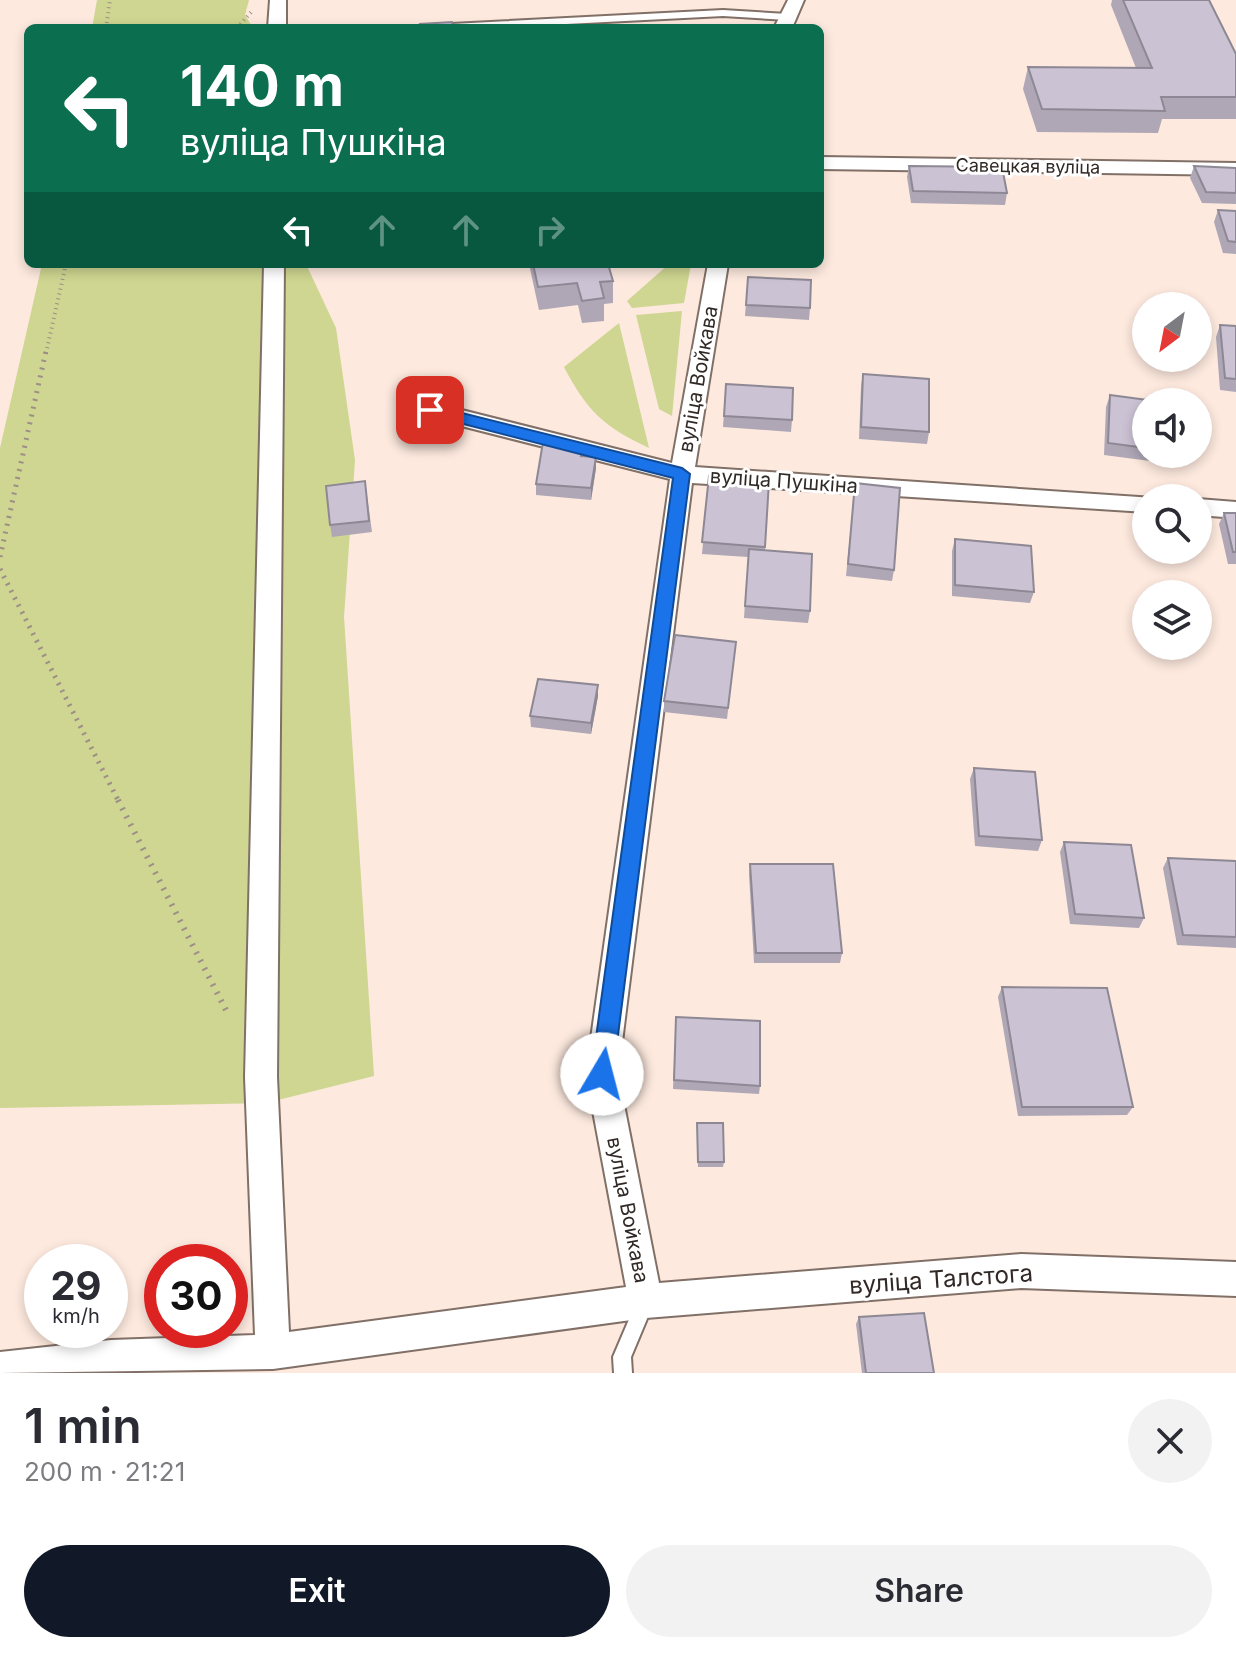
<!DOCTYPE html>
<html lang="en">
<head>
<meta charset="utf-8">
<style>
  :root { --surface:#fff; --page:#f2f2f3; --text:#2b2b33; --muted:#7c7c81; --accent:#111827 }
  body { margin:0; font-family:Inter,sans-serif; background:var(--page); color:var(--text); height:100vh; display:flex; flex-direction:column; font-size:30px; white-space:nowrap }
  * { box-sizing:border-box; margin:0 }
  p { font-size:26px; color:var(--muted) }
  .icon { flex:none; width:44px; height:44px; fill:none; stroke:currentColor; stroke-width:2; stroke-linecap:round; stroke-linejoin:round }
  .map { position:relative; height:1373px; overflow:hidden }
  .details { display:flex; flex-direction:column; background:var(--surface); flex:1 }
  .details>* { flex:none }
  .top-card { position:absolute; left:24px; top:24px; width:800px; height:244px; border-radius:12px; box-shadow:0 4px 12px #0003; background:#0b6e4f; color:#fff; overflow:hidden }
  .needle { width:52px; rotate:212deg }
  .buttons { position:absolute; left:1132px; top:292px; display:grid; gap:16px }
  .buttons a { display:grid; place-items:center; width:80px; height:80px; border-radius:50%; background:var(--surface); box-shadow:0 4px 12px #0003; font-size:40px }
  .speed { position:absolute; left:24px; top:1244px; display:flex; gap:16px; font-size:40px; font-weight:700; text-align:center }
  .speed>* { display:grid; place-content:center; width:104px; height:104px; border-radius:50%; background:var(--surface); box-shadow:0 4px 12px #0003; line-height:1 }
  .speed small { font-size:20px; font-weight:400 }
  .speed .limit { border:12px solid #d22; background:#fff; color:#111 }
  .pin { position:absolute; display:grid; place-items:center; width:68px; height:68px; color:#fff; margin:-34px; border-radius:16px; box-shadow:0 4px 12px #0006 }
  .me { position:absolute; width:88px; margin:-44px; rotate:8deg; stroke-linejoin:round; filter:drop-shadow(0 0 6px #0008) }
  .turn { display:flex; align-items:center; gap:28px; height:168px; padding:0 24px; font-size:36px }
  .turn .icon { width:104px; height:104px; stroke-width:2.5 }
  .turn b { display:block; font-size:56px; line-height:68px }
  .lanes { display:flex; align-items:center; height:76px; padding:0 24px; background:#0003; justify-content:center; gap:40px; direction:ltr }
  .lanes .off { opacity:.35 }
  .round { display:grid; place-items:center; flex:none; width:84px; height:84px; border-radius:42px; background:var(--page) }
  .overview { display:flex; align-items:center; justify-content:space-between; height:136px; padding:0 24px }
  h1 { font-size:48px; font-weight:600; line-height:60px }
  .cta { display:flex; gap:16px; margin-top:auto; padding:16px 24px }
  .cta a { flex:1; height:92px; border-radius:48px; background:var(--accent); color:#fff; font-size:32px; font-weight:600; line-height:92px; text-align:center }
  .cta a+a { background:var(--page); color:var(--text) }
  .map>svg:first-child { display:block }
</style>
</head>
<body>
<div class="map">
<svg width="1236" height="1373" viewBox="0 0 1236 1373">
  <rect width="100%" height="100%" fill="#fde9de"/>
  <g fill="#ced691">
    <path d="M97,0H249L245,15L253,28H92Z"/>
    <path d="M42,264H306L336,328L355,460L344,617L374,1076L266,1103L0,1108V448Z"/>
    <path d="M669,264H691L684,303L632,308L627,301Z"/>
    <path d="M682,311L672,416L659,409L636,315Z"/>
    <path d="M619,323L649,448C604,427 587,411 564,367Z"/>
  </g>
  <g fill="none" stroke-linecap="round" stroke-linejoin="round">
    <defs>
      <g id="lane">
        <path d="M723,10L787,14L792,17L787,20L723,16L486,28H427L432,25Z"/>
        <path d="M645,1293L651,1296L654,1302L631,1357L632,1373H614L613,1357L639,1296Z"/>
      </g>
      <g id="street">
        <path d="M270,0H286V28H268Z"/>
        <path d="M788,0H804L792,28H774Z"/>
        <path d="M820,157L1236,163V175L820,169Z"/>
        <path d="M264,264H284L277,1077L289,1332L626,1287L586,1074L670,479L430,418L422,415L419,410L422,405L430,402L672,463L708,264H728L695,467L1154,498H1146V512L692,483L618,1074L659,1283L1021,1254L1236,1262V1296L1021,1288L646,1318L273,1369L0,1373V1352L111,1340L255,1335L245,1077Z"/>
        <path d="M1198,499L1236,502V518L1198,515Z"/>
      </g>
    </defs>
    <use href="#lane" stroke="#817067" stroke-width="4"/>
    <use href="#street" stroke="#817067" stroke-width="4"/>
    <g stroke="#9d8f87" stroke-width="4" stroke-dasharray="1 4" stroke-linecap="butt">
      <path d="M106,28L110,0"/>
      <path d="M237,28L253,10"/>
      <path d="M46,353L66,264"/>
    </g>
    <g stroke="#9d8f87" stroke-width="5" stroke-dasharray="2 6" stroke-linecap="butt">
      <path d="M0,557L46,351"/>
      <path d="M0,569L119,802"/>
    </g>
    <path stroke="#9d8f87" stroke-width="6" stroke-dasharray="2 7" stroke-linecap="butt" d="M118,800L229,1016"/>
    <use href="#lane" fill="#fff" fill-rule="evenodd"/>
    <use href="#street" fill="#fff" fill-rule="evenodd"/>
  </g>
  <g fill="#afa7b6">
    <path d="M1112,0H1209L1236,54V119H1162L1158,133L1037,132L1023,89L1028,67L1136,68L1111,5Z"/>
    <path d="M909,166L1007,193L1005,205L911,203L907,177Z"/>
    <path d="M1194,166L1236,168V204L1202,203L1190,178Z"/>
    <path d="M1218,210L1236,211V254L1223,253L1214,222Z"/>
    <path d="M529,264H608L613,281V303L604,304V321L582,323L578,305L539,310Z"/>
    <path d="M748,277L810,308L809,320L745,316Z"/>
    <path d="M1220,325L1236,326V392L1220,390L1216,337Z"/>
    <path d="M863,374L929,432L927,444L859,439L861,386Z"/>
    <path d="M726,384L792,420L791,432L723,427Z"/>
    <path d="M1110,395L1146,402V454H1152L1150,461L1104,455L1106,407Z"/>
    <path d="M583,456L596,468L591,500L536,495V484Z"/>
    <path d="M709,476L769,481L765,550L810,611L808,623L744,618L748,557L702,554Z"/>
    <path d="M365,481L372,532L332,537L330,525Z"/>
    <path d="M855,483L894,570L892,581L846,576Z"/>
    <path d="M1224,513H1236V564H1228L1219,524Z"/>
    <path d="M955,539L1034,592L1030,603L952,596V551Z"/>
    <path d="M736,642L727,719L664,712V701Z"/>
    <path d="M598,696L591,734L531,727L530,716Z"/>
    <path d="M974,768L1042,840L1038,851L975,846L970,779Z"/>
    <path d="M1064,842L1144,918L1139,928L1070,924L1060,852Z"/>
    <path d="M1168,858L1236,861V948L1177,945L1163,868Z"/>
    <path d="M750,864L842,953L840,963H754L749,874Z"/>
    <path d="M1002,987L1133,1107L1127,1115L1018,1116L998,997Z"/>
    <path d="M676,1017L760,1086L759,1094L673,1089Z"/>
    <path d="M697,1127L724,1162L723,1167H698Z"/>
    <path d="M859,1317L934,1373H862L856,1324Z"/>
  </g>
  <g fill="#8e8894">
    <path d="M596,457V468L591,500V488Z"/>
    <path d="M598,685V696L591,734V723Z"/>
  </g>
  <g fill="#cbc2d4" stroke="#8e8894" stroke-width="2">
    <path d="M1123,0H1209L1236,54V97H1161L1165,111L1042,109L1028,67L1152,68Z"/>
    <path d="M452,22L453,28H421L420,24Z"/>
    <path d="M909,166L1002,167L1007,193L913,191Z"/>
    <path d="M1194,166L1236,168V193L1206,192Z"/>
    <path d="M1218,210L1236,211V242L1228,241Z"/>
    <path d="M533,264H608L613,281L600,282L604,298L582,301L577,283L538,287Z"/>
    <path d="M748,277L811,280L810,308L746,305Z"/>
    <path d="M1220,325L1236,326V379L1225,378Z"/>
    <path d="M863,374L929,379V432L861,427Z"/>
    <path d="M726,384L793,388L792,420L724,416Z"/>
    <path d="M1110,395L1155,401L1146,402V448L1108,443Z"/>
    <path d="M543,442L583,445L581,456L596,457L591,488L536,484Z"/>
    <path d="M709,476L769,481L765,547L702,542Z"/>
    <path d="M365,481L369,521L330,525L326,486Z"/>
    <path d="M855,483L900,488L894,570L848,564Z"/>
    <path d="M1224,513H1236V552H1233Z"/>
    <path d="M955,539L1031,546L1034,592L955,585Z"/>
    <path d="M749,549L812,554L810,611L745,606Z"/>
    <path d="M675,635L736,642L728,708L664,701Z"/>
    <path d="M538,679L598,685L591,723L530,716Z"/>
    <path d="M974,768L1035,772L1042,840L979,836Z"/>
    <path d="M1064,842L1131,845L1144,918L1075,914Z"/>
    <path d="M1168,858L1236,861V937L1183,935Z"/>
    <path d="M750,864H833L842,953H756Z"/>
    <path d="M1002,987L1107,988L1133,1107H1022Z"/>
    <path d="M676,1017L760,1021V1086L674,1080Z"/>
    <path d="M697,1123H723L724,1162H698Z"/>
    <path d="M924,1313L934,1373H866L859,1317Z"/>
  </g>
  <path fill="#1a73e8" stroke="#114b97" stroke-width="2" d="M430,405L682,468L690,474L613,1074L609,1081L602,1084L594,1081L591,1074L673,478L425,414L422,410Z"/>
  <g text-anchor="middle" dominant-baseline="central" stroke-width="6" stroke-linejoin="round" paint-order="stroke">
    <g font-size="18" fill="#312926" stroke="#fff">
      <text transform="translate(1028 166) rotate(1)">Савецкая вуліца</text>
    </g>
    <g font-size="20" fill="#312926" stroke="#fff">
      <text transform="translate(698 379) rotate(-80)">вуліца Войкава</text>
      <text transform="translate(784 481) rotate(4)">вуліца Пушкіна</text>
      <text transform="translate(628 1210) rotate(79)">вуліца Войкава</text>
    </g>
    <g font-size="24" fill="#312926" stroke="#fff">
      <text transform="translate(941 1279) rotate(-4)">вуліца Талстога</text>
    </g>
  </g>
</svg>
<div class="buttons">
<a><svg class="needle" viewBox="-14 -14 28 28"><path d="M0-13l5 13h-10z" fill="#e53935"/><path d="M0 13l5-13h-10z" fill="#7c7c81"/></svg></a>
<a><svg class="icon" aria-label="sound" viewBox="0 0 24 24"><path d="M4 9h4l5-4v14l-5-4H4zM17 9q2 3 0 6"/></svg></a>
<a><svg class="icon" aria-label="search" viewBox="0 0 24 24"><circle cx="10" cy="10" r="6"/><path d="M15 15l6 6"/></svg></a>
<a><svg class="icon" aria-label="layers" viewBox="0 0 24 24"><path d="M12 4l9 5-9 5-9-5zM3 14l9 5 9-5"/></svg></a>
</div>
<div class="speed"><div>29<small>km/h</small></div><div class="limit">30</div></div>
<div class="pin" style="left:430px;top:410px;background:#d93025"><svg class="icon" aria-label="arrive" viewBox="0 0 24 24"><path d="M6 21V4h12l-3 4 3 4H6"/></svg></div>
<svg class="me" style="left:602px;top:1074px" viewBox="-20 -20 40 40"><circle r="19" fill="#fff"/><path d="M0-13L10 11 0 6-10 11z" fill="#1a73e8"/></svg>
<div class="top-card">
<div class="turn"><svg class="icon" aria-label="left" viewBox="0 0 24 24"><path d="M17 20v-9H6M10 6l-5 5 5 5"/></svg><div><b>140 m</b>вуліца Пушкіна</div></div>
<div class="lanes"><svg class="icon" aria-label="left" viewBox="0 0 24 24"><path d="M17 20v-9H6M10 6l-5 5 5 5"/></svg><svg class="icon off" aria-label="ahead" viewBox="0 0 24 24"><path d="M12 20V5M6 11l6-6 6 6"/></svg><svg class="icon off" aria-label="ahead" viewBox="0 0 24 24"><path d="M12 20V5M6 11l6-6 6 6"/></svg><svg class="icon off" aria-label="right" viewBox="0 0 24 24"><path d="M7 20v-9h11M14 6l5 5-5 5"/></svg></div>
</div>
</div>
<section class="details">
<div class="overview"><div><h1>1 min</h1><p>200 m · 21:21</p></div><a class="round"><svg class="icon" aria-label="close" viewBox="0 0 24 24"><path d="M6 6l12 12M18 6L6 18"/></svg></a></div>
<div class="cta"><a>Exit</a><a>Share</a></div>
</section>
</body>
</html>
